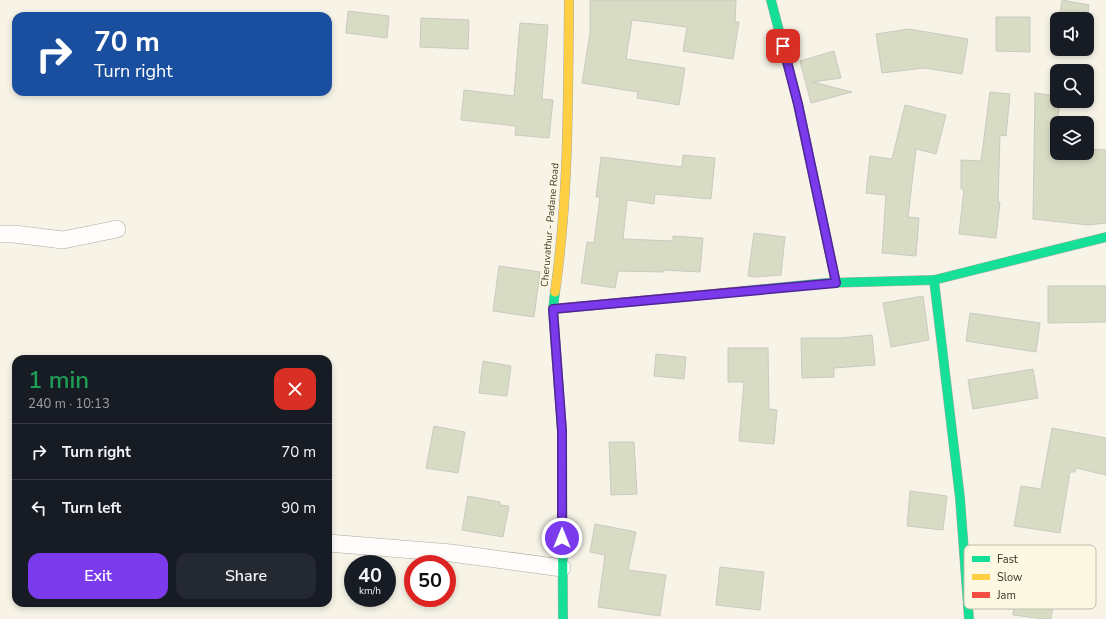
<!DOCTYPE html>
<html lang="en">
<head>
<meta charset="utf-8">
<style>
  :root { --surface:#171b24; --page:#242831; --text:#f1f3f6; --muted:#9ea1a6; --line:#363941; --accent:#7c3aed }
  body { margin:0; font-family:"Nunito Sans",sans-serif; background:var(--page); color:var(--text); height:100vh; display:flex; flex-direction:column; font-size:15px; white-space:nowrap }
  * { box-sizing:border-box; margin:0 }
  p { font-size:13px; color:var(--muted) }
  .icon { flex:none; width:22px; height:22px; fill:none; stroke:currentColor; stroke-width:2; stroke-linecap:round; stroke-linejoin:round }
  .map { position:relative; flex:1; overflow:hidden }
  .sheet { position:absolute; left:12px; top:355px; width:320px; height:252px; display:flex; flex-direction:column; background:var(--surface); border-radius:12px; box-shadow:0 2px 6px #0003 }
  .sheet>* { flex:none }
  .top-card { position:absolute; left:12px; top:12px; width:320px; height:84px; border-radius:12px; box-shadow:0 2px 6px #0003; background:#1a4fa0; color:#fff; overflow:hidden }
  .controls { position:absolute; left:1050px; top:12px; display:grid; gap:8px }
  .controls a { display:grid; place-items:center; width:44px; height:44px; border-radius:8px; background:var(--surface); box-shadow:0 2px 6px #0003; font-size:20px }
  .speed { position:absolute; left:344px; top:555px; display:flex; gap:8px; font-size:20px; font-weight:700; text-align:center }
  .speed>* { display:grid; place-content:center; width:52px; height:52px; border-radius:50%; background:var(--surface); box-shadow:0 2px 6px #0003; line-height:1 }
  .speed small { font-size:10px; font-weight:400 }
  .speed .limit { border:6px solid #d22; background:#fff; color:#111 }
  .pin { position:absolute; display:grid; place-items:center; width:34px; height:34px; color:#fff; margin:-17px; border-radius:8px; box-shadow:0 2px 6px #0006 }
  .me { position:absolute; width:44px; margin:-22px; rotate:0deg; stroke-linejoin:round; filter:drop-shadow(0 0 3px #0008) }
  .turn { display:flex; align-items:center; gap:14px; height:84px; padding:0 16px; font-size:18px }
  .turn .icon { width:52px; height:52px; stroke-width:2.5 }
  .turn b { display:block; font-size:28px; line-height:34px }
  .round { display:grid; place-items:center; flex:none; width:42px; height:42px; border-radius:12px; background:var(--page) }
  .overview { display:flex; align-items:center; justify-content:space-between; height:68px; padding:0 16px }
  h1 { font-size:24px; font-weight:600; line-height:30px; color:#1e9e55 }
  .action { display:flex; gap:8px; margin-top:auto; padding:8px 16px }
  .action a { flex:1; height:46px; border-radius:12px; background:var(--accent); color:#fff; font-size:16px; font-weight:600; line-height:46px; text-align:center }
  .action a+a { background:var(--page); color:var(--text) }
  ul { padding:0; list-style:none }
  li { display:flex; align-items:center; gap:12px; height:56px; padding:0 16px; border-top:1px solid var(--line) }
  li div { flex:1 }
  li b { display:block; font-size:15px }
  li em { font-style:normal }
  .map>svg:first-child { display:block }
</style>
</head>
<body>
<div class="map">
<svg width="1106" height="619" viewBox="0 0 1106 619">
  <rect width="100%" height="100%" fill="#f7f4e7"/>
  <g fill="#d9dcc4" stroke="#cacac0">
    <path d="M590,0H736L735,22H739L733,59L683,51L687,27L632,20L626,59L685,68L679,105L637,98L638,92L582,83L590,33Z"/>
    <path d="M1062,0L1089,5L1087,19H1059Z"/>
    <path d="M348,11L389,16L387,38L346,33Z"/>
    <path d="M996,17H1030V52L996,51Z"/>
    <path d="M421,18L469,20L468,49L420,47Z"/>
    <path d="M520,23L548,25L542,99L553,100L549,138L515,135L516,126L461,120L464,90L514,96Z"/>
    <path d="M909,29L968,39L962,74L924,68L882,73L876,34Z"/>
    <path d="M834,51L841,78L813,82L852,92L811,103L800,61Z"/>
    <path d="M990,92L1010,94L1006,136L1000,135L998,202H1000L996,238L959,234L964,189H961V160L981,161Z"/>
    <path d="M1035,93L1057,96V101H1060L1054,148H1057V153H1087V149L1106,150V223L1088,225L1033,219Z"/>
    <path d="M905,105L946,115L936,154L916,149L908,217L919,218L916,256L882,253L886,195L866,193L870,156L892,159Z"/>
    <path d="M683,155L715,158L711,199L655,194L654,204L627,200L623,239L673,241V236L703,238L700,272L663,270V272L618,271L615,288L581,283L587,242L594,243L600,197H596L601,157L682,167Z"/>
    <path d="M754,233L785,237L781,275L755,277L748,276Z"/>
    <path d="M499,266L540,272L534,317L493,311Z"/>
    <path d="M1048,286H1106V322L1048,323Z"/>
    <path d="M923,296L929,340L891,347L883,303Z"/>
    <path d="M970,313L1040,323L1036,352L966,341Z"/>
    <path d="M872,335L875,365L834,368V377L802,378L801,338H840Z"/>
    <path d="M728,348H768L769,409L777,410L774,444L739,441L744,382H728Z"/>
    <path d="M656,354L686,357L684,379L654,376Z"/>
    <path d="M483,361L511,366L507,396L479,393Z"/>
    <path d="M1033,369L1038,398L973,409L968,380Z"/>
    <path d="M434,426L465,432L458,473L426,468Z"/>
    <path d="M1052,428L1106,438V475L1076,468L1075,472H1070L1060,533L1014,526L1021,486L1041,489Z"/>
    <path d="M609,442H634L637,494L611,495Z"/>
    <path d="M910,491L947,496L943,530L907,526Z"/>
    <path d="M468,496L500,502V505L509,506L503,537L462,530Z"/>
    <path d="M595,524L636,532L628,570L666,575L660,616L598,607L605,555L590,552Z"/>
    <path d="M720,567L764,572L760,610L716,605Z"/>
    <path d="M1019,573L1057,578L1051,619H1043L1013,615Z"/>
  </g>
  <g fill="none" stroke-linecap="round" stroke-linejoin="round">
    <defs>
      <g id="street">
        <path d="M0,234H14L63,240L117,229"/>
        <path d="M328,543L451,553L562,568"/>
      </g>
      <g id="fast">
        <path d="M771,0L798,104L836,283"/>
        <path d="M934,280L960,498L969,619"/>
        <path d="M744,291L826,283L934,280L1106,237"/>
        <path d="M555,292L553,309L562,431L563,619"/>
      </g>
      <path id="slow" d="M555,292C569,195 568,97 569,0"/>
      <path id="jam" d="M553,309L744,291"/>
    </defs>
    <use href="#street" stroke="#aca9a0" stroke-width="18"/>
    <use href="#fast" stroke="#aca9a0" stroke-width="10"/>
    <use href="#slow" stroke="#aca9a0" stroke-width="10"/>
    <use href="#jam" stroke="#aca9a0" stroke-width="10"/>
    <use href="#street" stroke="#fefdfb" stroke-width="17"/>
    <use href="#fast" stroke="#16e098" stroke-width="9"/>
    <use href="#slow" stroke="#ffcf43" stroke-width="9"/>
    <use href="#jam" stroke="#f24e42" stroke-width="9"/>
  </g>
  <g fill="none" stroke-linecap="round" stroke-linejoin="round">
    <defs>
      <path id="route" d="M562,538V431L553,309L836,283L798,104L783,46"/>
    </defs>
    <use href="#route" stroke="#51269a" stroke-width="10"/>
    <use href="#route" stroke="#7c3aed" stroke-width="7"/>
  </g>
  <g text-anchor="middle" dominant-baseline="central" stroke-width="3" stroke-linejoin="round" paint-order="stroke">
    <g font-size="10" fill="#35332a" stroke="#fdf8e1">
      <text transform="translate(550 225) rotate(-85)">Cheruvathur - Padane Road</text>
    </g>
  </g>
  <rect x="964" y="545" width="132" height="64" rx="6" fill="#fdf8e1" stroke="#c1bdaa" stroke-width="1"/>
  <rect x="972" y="556" width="18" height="6" fill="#16e098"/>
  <rect x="972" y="574" width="18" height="6" fill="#ffcf43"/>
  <rect x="972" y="592" width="18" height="6" fill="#f24e42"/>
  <g font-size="11" fill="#35332a">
    <text x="997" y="563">Fast</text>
    <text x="997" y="581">Slow</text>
    <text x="997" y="599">Jam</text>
  </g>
</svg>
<div class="controls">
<a><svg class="icon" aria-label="sound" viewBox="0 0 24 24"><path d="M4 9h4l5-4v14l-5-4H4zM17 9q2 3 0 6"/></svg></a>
<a><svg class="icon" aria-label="search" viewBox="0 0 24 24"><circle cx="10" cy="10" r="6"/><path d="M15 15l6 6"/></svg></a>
<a><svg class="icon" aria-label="layers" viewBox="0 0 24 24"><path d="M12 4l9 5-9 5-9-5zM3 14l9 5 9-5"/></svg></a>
</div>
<div class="speed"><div>40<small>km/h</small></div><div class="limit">50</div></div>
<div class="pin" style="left:783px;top:46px;background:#d93025"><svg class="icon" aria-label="arrive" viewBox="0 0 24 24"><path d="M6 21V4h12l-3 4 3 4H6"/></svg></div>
<svg class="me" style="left:562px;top:538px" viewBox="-20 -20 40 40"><circle r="17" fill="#7c3aed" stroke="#fff" stroke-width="3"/><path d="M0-11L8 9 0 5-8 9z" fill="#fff"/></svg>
<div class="top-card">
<div class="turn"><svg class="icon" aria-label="right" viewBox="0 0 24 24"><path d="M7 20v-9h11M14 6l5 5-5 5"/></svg><div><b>70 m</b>Turn right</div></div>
</div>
<section class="sheet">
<div class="overview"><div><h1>1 min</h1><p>240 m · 10:13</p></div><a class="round" style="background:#d93025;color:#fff"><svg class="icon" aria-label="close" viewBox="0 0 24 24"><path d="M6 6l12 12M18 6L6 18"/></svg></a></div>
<ul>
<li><svg class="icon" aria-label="right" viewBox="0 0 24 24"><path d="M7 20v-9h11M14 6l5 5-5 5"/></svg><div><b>Turn right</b></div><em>70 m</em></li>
<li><svg class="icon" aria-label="left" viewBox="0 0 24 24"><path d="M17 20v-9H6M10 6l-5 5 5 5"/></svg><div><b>Turn left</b></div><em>90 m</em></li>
</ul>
<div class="action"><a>Exit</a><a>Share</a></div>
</section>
</div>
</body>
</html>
